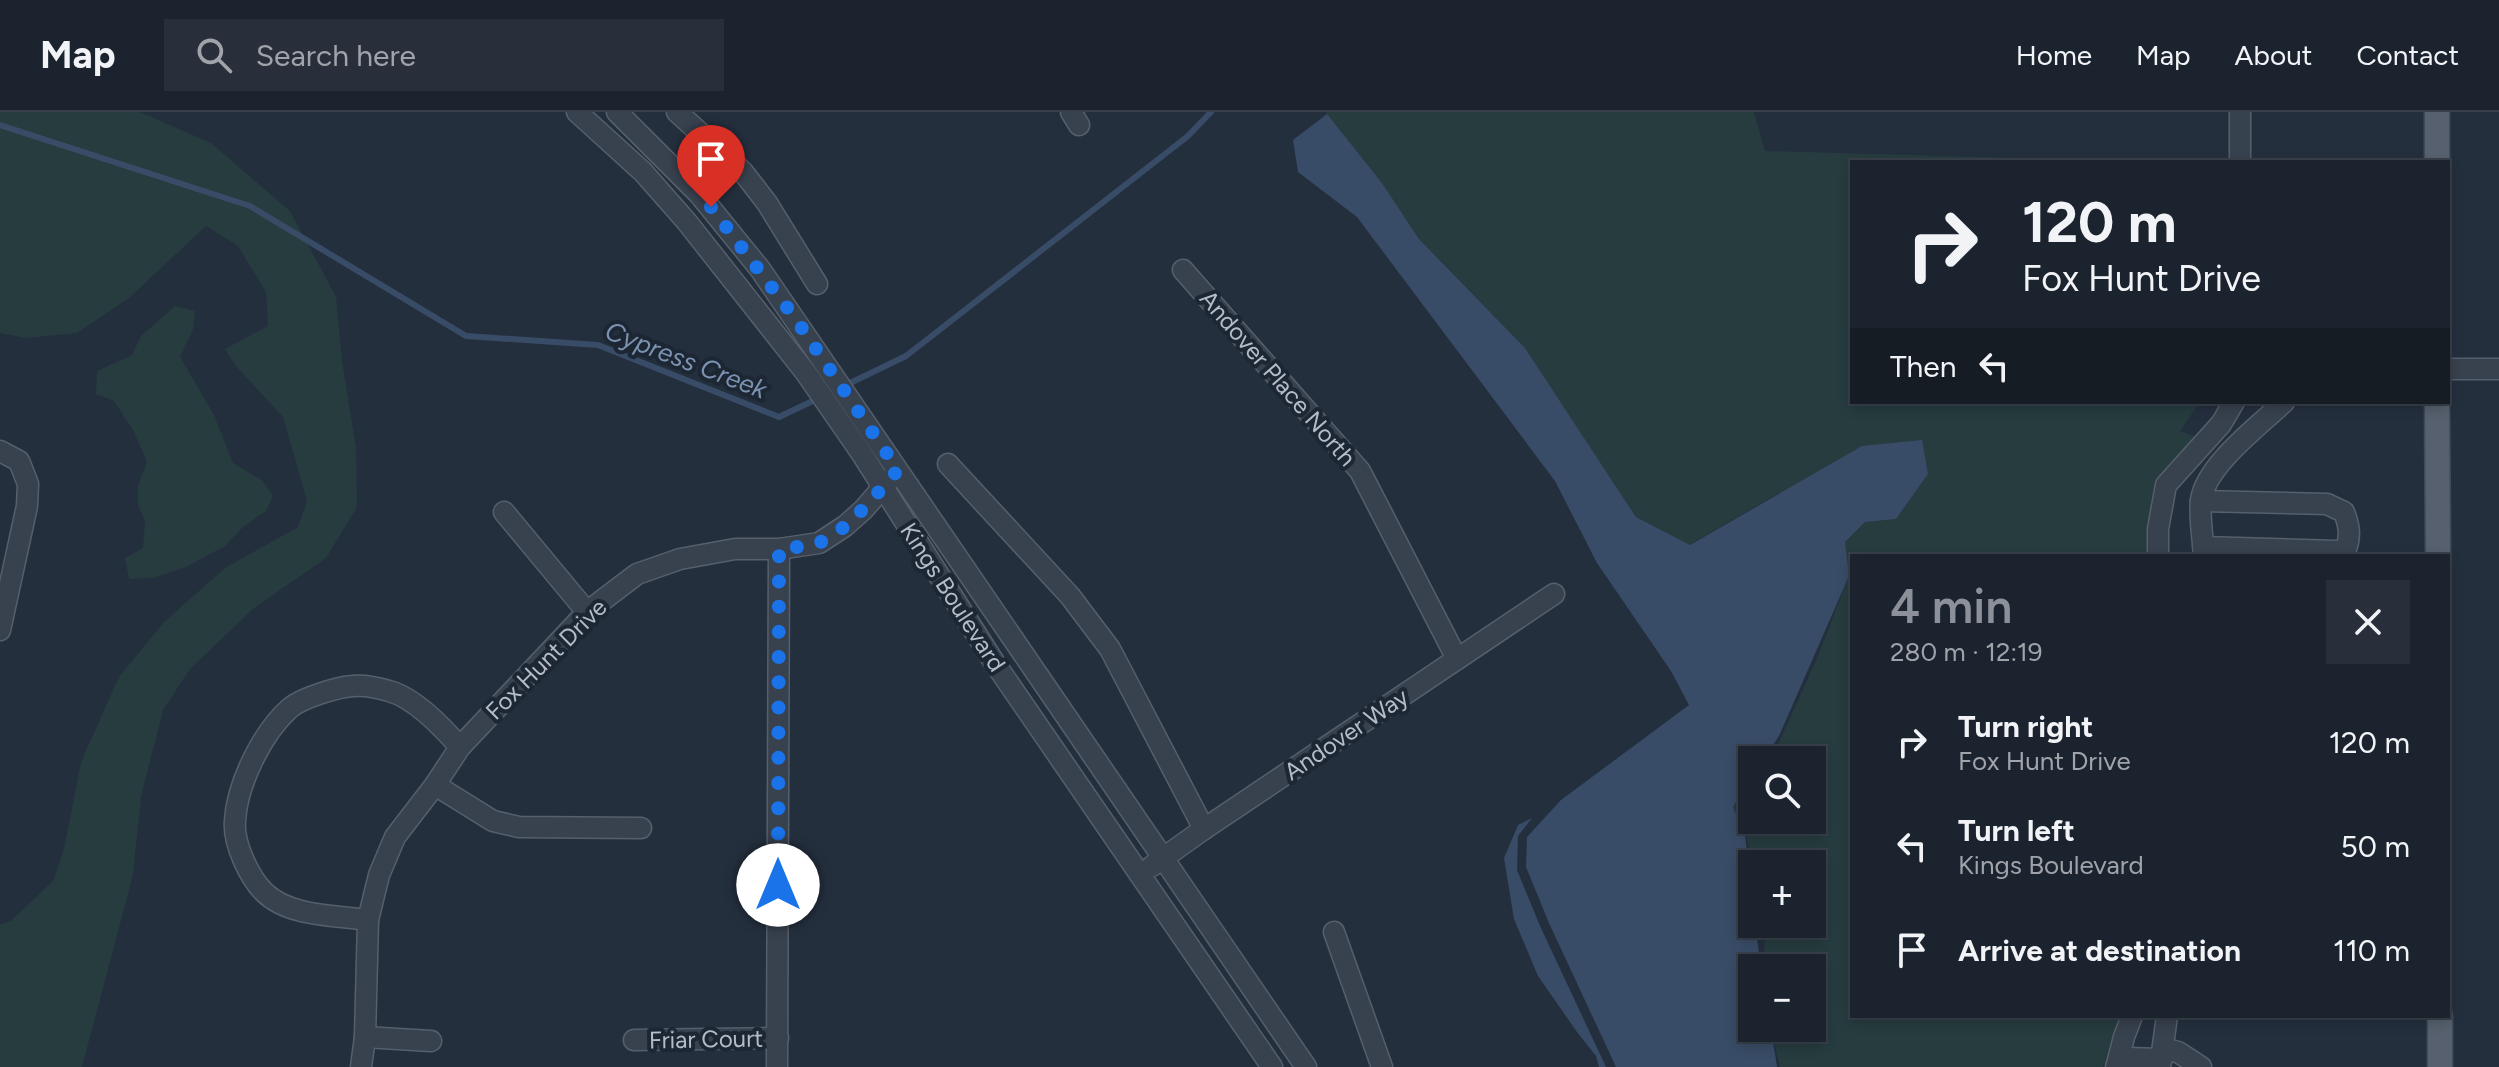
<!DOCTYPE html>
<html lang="en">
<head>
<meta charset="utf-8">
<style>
  :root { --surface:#1b232e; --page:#282f3a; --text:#f1f3f6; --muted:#a0a4aa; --line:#39404a; --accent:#8c9099 }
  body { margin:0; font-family:Figtree,sans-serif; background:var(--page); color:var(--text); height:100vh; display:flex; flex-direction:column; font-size:30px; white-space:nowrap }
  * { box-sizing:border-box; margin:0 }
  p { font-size:26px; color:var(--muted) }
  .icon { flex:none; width:44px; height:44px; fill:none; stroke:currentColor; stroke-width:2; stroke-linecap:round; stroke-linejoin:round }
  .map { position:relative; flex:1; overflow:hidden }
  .drawer { position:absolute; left:1850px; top:442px; width:600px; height:464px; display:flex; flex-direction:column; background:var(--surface); border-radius:0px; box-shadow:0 4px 12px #0003,0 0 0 2px var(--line) }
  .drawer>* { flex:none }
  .banner { position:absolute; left:1850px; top:48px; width:600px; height:244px; border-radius:0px; box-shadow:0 4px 12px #0003,0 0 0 2px var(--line); background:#1b232e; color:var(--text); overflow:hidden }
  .tools { position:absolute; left:1738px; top:634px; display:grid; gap:16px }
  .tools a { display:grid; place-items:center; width:88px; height:88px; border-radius:0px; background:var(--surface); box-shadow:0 4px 12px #0003,0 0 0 2px var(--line); font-size:40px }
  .pin { position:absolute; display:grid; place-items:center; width:68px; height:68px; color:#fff; margin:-82px -34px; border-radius:50% 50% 50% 0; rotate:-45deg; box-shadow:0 0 8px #0007 }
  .pin .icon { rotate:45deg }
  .me { position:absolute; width:88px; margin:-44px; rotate:0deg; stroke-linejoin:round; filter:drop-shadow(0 0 6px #0008) }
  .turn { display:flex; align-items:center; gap:28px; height:168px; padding:0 40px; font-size:36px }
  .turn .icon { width:104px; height:104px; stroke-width:2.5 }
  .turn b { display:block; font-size:56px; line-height:68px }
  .then { display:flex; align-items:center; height:76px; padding:0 40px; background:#0003; gap:16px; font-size:30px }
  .round { display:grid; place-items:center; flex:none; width:84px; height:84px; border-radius:0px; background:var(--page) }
  .head { display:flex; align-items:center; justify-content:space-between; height:136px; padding:0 40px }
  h1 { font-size:48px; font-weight:600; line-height:60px; color:var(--accent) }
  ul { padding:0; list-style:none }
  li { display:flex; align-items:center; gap:24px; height:104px; padding:0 40px }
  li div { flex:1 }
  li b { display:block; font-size:30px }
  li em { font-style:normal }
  header { display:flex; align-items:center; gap:48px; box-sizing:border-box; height:112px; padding:0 40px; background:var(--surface); border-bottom:2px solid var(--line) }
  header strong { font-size:38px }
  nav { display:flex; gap:44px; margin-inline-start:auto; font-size:28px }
  .search { width:560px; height:72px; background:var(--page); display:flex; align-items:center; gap:20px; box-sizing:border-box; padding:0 28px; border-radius:0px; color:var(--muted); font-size:30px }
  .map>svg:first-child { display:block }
</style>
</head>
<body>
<header>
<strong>Map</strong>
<div class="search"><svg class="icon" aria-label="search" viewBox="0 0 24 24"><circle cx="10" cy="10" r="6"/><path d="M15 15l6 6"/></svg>Search here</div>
<nav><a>Home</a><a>Map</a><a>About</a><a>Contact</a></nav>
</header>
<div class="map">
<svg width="2499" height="955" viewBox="0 0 2499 955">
  <rect width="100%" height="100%" fill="#242f3e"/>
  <g fill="#263c3f">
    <path d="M0,0H140L211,31L290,99L336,185L342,249L356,336L357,395L326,446L253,497L190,557L163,598L141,685L133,763L82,955H0V813L12,808L53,769L64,737L81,650L119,565L164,510L225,456L298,415L307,389L283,305L235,253L225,237L268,214L266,180L238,134L206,114L129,186L77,221L26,226L0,221Z"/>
    <path d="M1325,0H1754L1765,39L2155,50H1852V290H2200L2180,319L2195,325L2166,358L2151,393V444H1852V904H2128L2103,955H1780L1771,916H1812V856H1765L1764,812H1812V752H1754L1745,722L1732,695L1752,669V708H1812V648H1768L1774,641L1816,549L1849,464L1844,430L1865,410L1896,407L1928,362L1777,382L1689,433L1636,405L1525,236L1419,127L1382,71Z"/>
    <path d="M175,194L195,199L193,217L180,245L214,303L233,351L263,369L273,383L266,399L243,415L225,434L186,455L153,466L129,467L125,446L143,436L145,409L138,393V373L147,350L133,318L114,289L96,282L97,259L132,243L141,224Z"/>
  </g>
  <g fill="#394c67">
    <path d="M1327,2L1382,71L1419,127L1525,236L1636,405L1690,433L1862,334L1922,328L1928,362L1896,407L1865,410L1845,430L1849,464L1779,624L1763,648H1752V665L1733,695L1745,722L1752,787V812H1755L1761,856H1752V916H1771L1777,955H1616L1549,811L1526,755L1527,725L1561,688L1689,593L1671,559L1597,451L1555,369L1357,105L1298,60L1293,28Z"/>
    <path d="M1532,706L1518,724L1517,758L1540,814L1606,955H1599L1596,944L1577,920L1538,864L1514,807L1504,746L1518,713Z"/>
  </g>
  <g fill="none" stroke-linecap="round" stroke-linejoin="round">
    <g stroke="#394c67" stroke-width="6">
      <path d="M0,13L250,94L466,224L598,233L779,305L819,286"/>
      <path d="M844,274L906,244L1188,24L1211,0"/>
    </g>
    <defs>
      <g id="minor">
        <path d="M577,0L643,60L687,110L806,261L862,342L994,550L1272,955"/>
        <path d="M617,0L699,82L760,157L1306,955"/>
        <path d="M677,0L743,60L767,91L817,172"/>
        <path d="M1071,0L1079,13"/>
        <path d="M2240,0V50"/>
        <path d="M1183,158L1360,359L1457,547"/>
        <path d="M2448,257H2499"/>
        <path d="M0,339L19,349L28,372L27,394L0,518"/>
        <path d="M948,352L1070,484L1110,537L1204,717"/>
        <path d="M2201,389L2327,392L2344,400C2349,413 2351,423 2346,437L2336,439L2203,435"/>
        <path d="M504,400L587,500"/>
        <path d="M2158,444V417L2166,373L2221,312L2234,290"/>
        <path d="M2204,444C2203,426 2199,406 2201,388C2206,353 2259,314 2284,290"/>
        <path d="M435,673L493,709L519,715L641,716"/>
        <path d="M1152,754L1204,717L1554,482"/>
        <path d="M368,808C335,803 289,805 264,780C249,765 233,731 235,709C237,672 262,621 290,596C302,586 337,575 353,574C363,573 379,576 389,579C415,586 442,615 460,635"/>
        <path d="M1334,820L1382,955"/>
        <path d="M365,925L431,929"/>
        <path d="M634,928L778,926"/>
        <path d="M2163,936L2178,940L2201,955"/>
        <path d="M2117,952L2124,925L2132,904"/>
        <path d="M361,955L365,925L368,808L379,763L395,725L435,673L460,635L587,500L637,462L680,447L735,437H779L819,431L845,414L863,398L890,367"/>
        <path d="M777,955L779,437"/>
        <path d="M2116,955L2127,946L2162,947"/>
        <path d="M2160,955L2167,904"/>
      </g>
      <g id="major">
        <path d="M2437,50V0"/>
        <path d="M2437,290L2438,444"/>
        <path d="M2440,955V904"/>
      </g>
    </defs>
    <use href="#minor" stroke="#565f6c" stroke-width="23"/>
    <use href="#major" stroke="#414a57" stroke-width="27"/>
    <use href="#minor" stroke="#38414e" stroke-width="20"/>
    <use href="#major" stroke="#56606e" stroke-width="24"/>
  </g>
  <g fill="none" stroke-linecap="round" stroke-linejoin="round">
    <path stroke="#1a73e8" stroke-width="14" stroke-dasharray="0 25.2" d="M711,95L795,206L898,358C878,380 846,421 818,431C806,435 792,435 779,437L778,773"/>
  </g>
  <g text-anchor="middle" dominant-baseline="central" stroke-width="8" stroke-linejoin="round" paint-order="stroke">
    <g font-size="24" fill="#b4bcc9" stroke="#1d2633">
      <text transform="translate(1278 266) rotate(49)">Andover Place North</text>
      <text transform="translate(953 485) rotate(57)">Kings Boulevard</text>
      <text transform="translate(546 547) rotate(-45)">Fox Hunt Drive</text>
      <text transform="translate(1346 622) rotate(-34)">Andover Way</text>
      <text transform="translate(706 927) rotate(-1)">Friar Court</text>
    </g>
    <g font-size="26" font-style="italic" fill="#7c92b1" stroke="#1d2633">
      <text transform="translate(686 248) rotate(21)">Cypress Creek</text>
    </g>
  </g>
</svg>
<div class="tools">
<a><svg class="icon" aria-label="search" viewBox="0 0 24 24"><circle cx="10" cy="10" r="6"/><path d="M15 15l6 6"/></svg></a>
<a>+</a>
<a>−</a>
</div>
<div class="pin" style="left:711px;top:95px;background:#d93025"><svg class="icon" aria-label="arrive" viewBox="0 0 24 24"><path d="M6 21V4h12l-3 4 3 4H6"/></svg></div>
<svg class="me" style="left:778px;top:773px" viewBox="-20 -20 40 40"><circle r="19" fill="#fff"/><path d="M0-13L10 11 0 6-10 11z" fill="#1a73e8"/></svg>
<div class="banner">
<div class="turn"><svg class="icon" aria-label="right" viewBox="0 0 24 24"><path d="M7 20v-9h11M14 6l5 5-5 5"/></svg><div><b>120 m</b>Fox Hunt Drive</div></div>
<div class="then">Then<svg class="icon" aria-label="left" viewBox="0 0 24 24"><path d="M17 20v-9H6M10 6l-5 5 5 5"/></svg></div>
</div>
<section class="drawer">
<div class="head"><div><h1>4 min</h1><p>280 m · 12:19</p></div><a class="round"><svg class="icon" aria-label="close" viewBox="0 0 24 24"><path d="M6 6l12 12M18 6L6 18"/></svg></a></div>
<ul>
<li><svg class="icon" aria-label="right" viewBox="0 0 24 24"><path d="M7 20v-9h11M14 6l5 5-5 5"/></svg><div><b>Turn right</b><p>Fox Hunt Drive</p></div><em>120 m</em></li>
<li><svg class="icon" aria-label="left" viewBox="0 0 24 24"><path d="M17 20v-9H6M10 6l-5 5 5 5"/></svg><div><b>Turn left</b><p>Kings Boulevard</p></div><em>50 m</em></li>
<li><svg class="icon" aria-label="arrive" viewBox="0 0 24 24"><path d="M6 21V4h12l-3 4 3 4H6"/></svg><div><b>Arrive at destination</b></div><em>110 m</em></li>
</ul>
</section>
</div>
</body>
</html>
